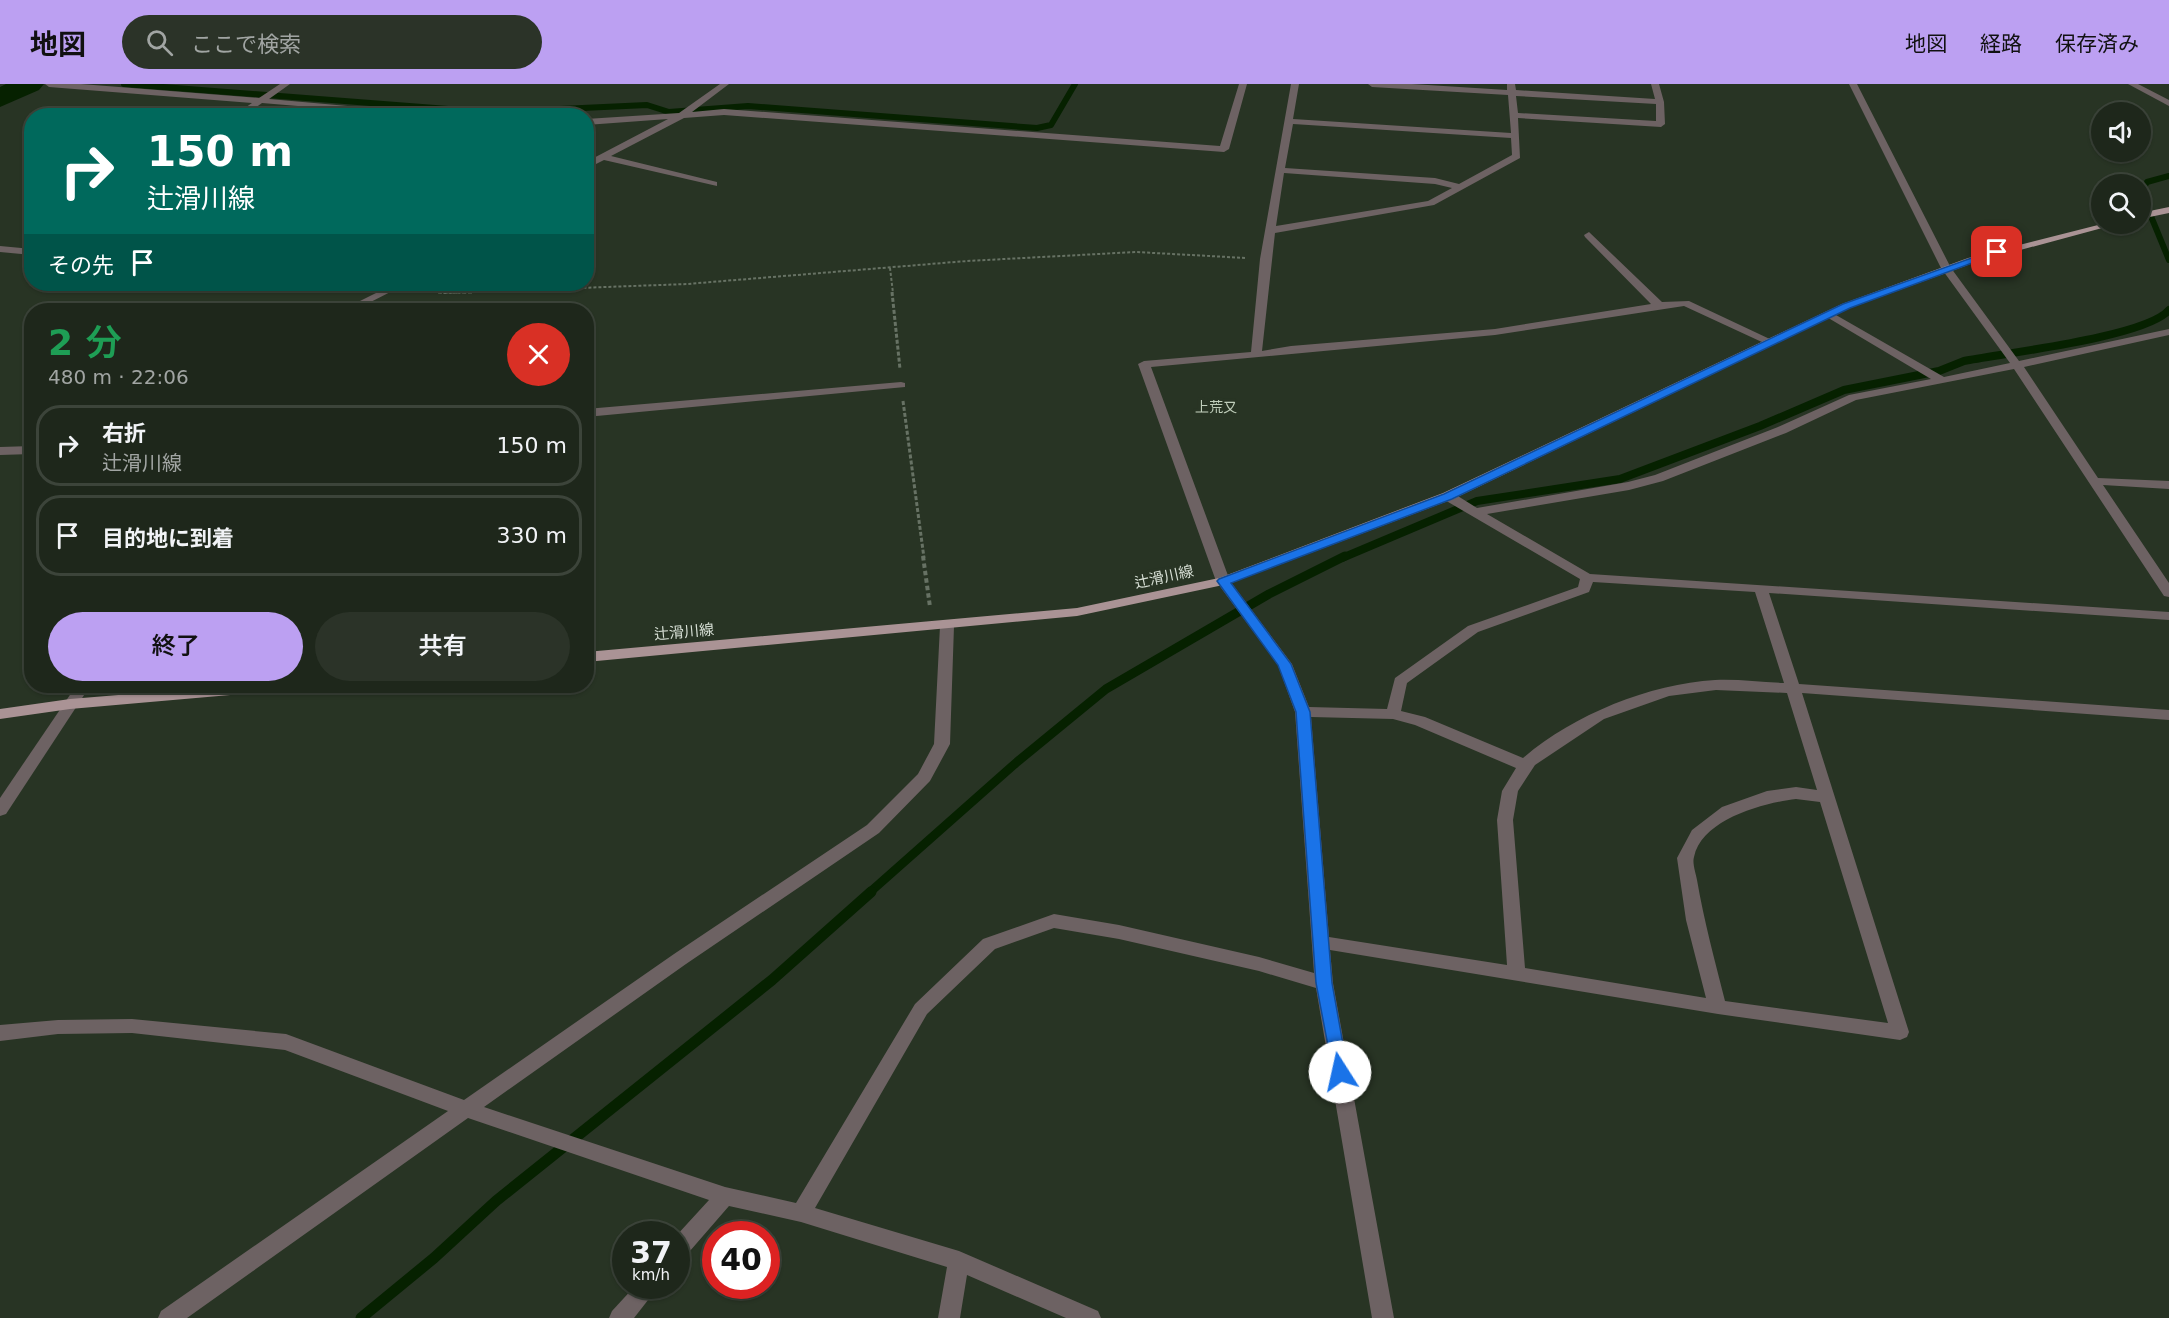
<!DOCTYPE html>
<html lang="ja">
<head>
<meta charset="utf-8">
<style>
  :root { --surface:#1e271b; --page:#2b3328; --text:#f1f3f6; --muted:#a1a5a3; --line:#3c443a; --accent:#bca0f2 }
  body { margin:0; font-family:"DejaVu Sans","Noto Sans JP",sans-serif; background:var(--page); color:var(--text); height:100vh; display:flex; flex-direction:column; font-size:22px; white-space:nowrap }
  * { box-sizing:border-box; margin:0 }
  p { font-size:20px; color:var(--muted) }
  .icon { flex:none; width:33px; height:33px; fill:none; stroke:currentColor; stroke-width:2; stroke-linecap:round; stroke-linejoin:round }
  .map { position:relative; flex:1; overflow:hidden }
  .side { position:absolute; left:24px; top:219px; width:570px; height:390px; display:flex; flex-direction:column; background:var(--surface); border-radius:24px; box-shadow:0 2px 4px #0004,0 0 0 2px var(--line) }
  .side>* { flex:none }
  .guide { position:absolute; left:24px; top:24px; width:570px; height:183px; border-radius:24px; box-shadow:0 2px 4px #0004,0 0 0 2px var(--line); background:#00695c; color:#fff; overflow:hidden }
  .fabs { position:absolute; left:2091px; top:18px; display:grid; gap:12px }
  .fabs a { display:grid; place-items:center; width:60px; height:60px; border-radius:50%; background:var(--surface); box-shadow:0 2px 4px #0004,0 0 0 2px var(--line); font-size:30px }
  .speed { position:absolute; left:612px; top:1137px; display:flex; gap:12px; font-size:30px; font-weight:700; text-align:center }
  .speed>* { display:grid; place-content:center; width:78px; height:78px; border-radius:50%; background:var(--surface); box-shadow:0 2px 4px #0004,0 0 0 2px var(--line); line-height:1 }
  .speed small { font-size:15px; font-weight:400 }
  .speed .limit { border:9px solid #d22; background:#fff; color:#111 }
  .pin { position:absolute; display:grid; place-items:center; width:51px; height:51px; color:#fff; margin:-26px; border-radius:12px; box-shadow:0 3px 9px #0006 }
  .me { position:absolute; width:66px; margin:-33px; rotate:350deg; stroke-linejoin:round; filter:drop-shadow(0 0 4px #0008) }
  .turn { display:flex; align-items:center; gap:21px; height:126px; padding:0 24px; font-size:27px }
  .turn .icon { width:78px; height:78px; stroke-width:2.5 }
  .turn b { display:block; font-size:42px; line-height:51px }
  .then { display:flex; align-items:center; height:57px; padding:0 24px; background:#0003; gap:12px; font-size:22px }
  .round { display:grid; place-items:center; flex:none; width:63px; height:63px; border-radius:32px; background:var(--page) }
  .overview { display:flex; align-items:center; justify-content:space-between; height:102px; padding:0 24px }
  h1 { font-size:36px; font-weight:600; line-height:45px; color:#1e9e55 }
  .button { display:flex; gap:12px; margin-top:auto; padding:12px 24px }
  .button a { flex:1; height:69px; border-radius:36px; background:var(--accent); color:#111; font-size:24px; font-weight:600; line-height:69px; text-align:center }
  .button a+a { background:var(--page); color:var(--text) }
  ul { padding:0; list-style:none }
  li { display:flex; align-items:center; gap:18px; height:81px; margin:0 12px 9px; padding:0 12px; border:3px solid var(--line); border-radius:24px }
  li div { flex:1 }
  li b { display:block; font-size:22px }
  li em { font-style:normal }
  header { display:flex; align-items:center; gap:36px; box-sizing:border-box; height:84px; padding:0 30px; background:var(--accent); color:#111 }
  header strong { font-size:28px }
  nav { display:flex; gap:33px; margin-inline-start:auto; font-size:21px }
  .search { width:420px; height:54px; background:var(--page); display:flex; align-items:center; gap:15px; box-sizing:border-box; padding:0 21px; border-radius:33px; color:var(--muted); font-size:22px }
  .map>svg:first-child { display:block }
</style>
</head>
<body>
<header>
<strong>地図</strong>
<div class="search"><svg class="icon" aria-label="search" viewBox="0 0 24 24"><circle cx="10" cy="10" r="6"/><path d="M15 15l6 6"/></svg>ここで検索</div>
<nav><a>地図</a><a>経路</a><a>保存済み</a></nav>
</header>
<div class="map">
<svg width="2169" height="1234" viewBox="0 0 2169 1234">
  <rect width="100%" height="100%" fill="#283424"/>
  <g fill="none" stroke-linecap="round" stroke-linejoin="round">
    <g stroke="#062100" stroke-width="6">
      <path d="M124,0L448,25L539,26L647,21L669,28L748,22L1037,44L1051,41L1075,0"/>
      <path d="M2169,92L2147,98L2141,108L2169,176"/>
    </g>
    <path stroke="#062100" stroke-width="8" d="M1342,474L1477,417L1620,395L1760,342L1844,306L1939,287L1964,277C2005,269 2146,253 2169,226"/>
    <path stroke="#062100" stroke-width="9" d="M869,809L1017,678L1106,605L1269,510L1345,472"/>
    <path stroke="#062100" stroke-width="11" d="M361,1234L434,1174L496,1117L772,896L871,808"/>
    <path fill="#062100" fill-rule="evenodd" d="M6,0H44L39,6L0,23V3Z"/>
    <g stroke="#677264" stroke-width="2" stroke-dasharray="3 2" stroke-linecap="butt">
      <path d="M890,184L893,209"/>
      <path d="M419,204L444,209L687,200L967,177L1136,168L1246,174"/>
    </g>
    <g stroke="#677264" stroke-width="3" stroke-dasharray="4 2" stroke-linecap="butt">
      <path d="M438,208H474"/>
      <path d="M892,208L900,285"/>
      <path d="M903,317L924,474"/>
    </g>
    <path stroke="#677264" stroke-width="4" stroke-dasharray="4.5 3" stroke-linecap="butt" d="M923,472L930,523"/>
    <g fill="#6d6263" fill-rule="evenodd">
      <path d="M45,0H81L259,14L280,0H290L269,15L460,32H417L262,19L244,32H233L252,19L49,3Z"/>
      <path d="M720,0H729L692,28L724,25L1220,62L1239,0H1247L1229,65L1224,68L724,31L684,34L611,72L717,98V102L604,76L586,85V78L668,35L586,41V35L679,29Z"/>
      <path d="M1291,0H1299L1293,35L1511,49L1508,11L1372,3L1368,0H1412L1507,6V0H1515L1516,6L1655,15L1651,0H1659L1664,18L1665,40L1661,43L1518,34L1520,74L1434,121L1275,149L1262,267L1291,262L1495,245L1651,220L1585,153L1584,151L1589,148L1662,218L1689,217L1774,257L1772,259H1764L1684,222L1495,251L1151,283L1230,497L1292,580L1309,623L1387,625L1395,594L1468,542L1578,503L1580,495L1443,415V409H1453L1477,424L1628,398L1655,391L1778,343L1849,311L1931,295L1825,232V228L1829,227L1944,293L2010,279L1941,184L1849,0H1857L1951,184L2019,277L2169,245V251L2024,283L2098,394L2169,397V405L2103,401L2169,499V513L2164,512L2014,285L1856,316L1786,349L1663,397L1629,406L1487,430L1590,490L2169,528V536L1769,509L1799,600L2169,626V636L1802,609L1909,948L1907,953L1900,956L1718,930L1330,866L1333,899L1394,1234H1372L1316,904L1259,887L1119,855L1054,844L995,865L927,930L815,1124L959,1167L1098,1227L1101,1234H1066L967,1191L960,1234H938L947,1183L801,1138L729,1122L683,1175L676,1177V1152L709,1116L468,1034L187,1234H158L161,1227L448,1027L285,966L132,949L58,950L0,957V941L58,936L132,935L286,950L464,1016L674,870L867,741L918,690L934,660L940,542L942,539L947,538L954,542L950,660L930,697L879,749L686,880L484,1023L725,1103L796,1119L915,920L983,855L1054,830L1119,841L1259,873L1314,889L1295,628L1278,581L1216,497L1138,280L1144,277L1251,268L1260,175ZM1516,12L1656,20V37L1518,29ZM1293,40L1511,54L1512,71L1459,100L1435,94L1285,84ZM1284,89L1435,100L1452,104L1428,117L1276,142ZM1593,498L1755,508L1784,599C1761,598 1738,595 1715,596C1649,600 1573,631 1523,674L1425,633L1401,627L1407,599L1478,548L1589,508ZM1716,606L1787,609L1817,706L1796,703L1767,707L1722,723L1692,746L1677,774L1686,836L1706,914L1525,884L1513,736L1518,707L1535,681L1604,635L1669,612ZM1311,633L1393,635L1415,641L1516,684L1502,707L1497,736L1507,881L1329,853ZM1796,715L1820,718L1888,939L1725,917C1715,877 1704,837 1697,796C1696,790 1692,779 1694,773C1702,735 1764,719 1796,715Z"/>
      <path d="M2128,0H2138L2169,16V22Z"/>
      <path d="M0,162L32,165V171L0,168Z"/>
      <path d="M394,200H406L355,226H342Z"/>
      <path d="M901,298L905,299V303L586,333V325Z"/>
      <path d="M32,362V370L0,371V363Z"/>
      <path d="M76,602H90L6,730L0,732V714Z"/>
      <path d="M635,1202H659L634,1234H609L612,1227Z"/>
    </g>
    <g fill="#aa9395" fill-rule="evenodd">
      <path d="M2169,123V129L2140,135V129Z"/>
      <path d="M2102,140H2117L1976,178L1850,224L1453,415L1228,500L1077,532L586,578V568L1077,524L1219,494L1443,409L1842,220L1968,174Z"/>
      <path d="M227,602H284L277,607L70,625L0,635V625L70,615Z"/>
    </g>
  </g>
  <path fill="#1a73e8" stroke="#114b97" stroke-width="1.5" d="M1994,166L2002,168L1850,224L1452,415L1231,499L1291,580L1310,628L1332,899L1348,988L1346,993L1340,995L1334,993L1316,899L1296,628L1278,581L1217,497L1219,495L1444,410L1843,220Z"/>
  <g text-anchor="middle" dominant-baseline="central" stroke-width="6" stroke-linejoin="round" paint-order="stroke">
    <g font-size="14" fill="#c0cebb" stroke="#283424">
      <text x="1216" y="323">上荒又</text>
    </g>
    <g font-size="15" fill="#d7dfd5" stroke="#283424">
      <text transform="translate(1164 493) rotate(-12)">辻滑川線</text>
      <text transform="translate(684 548) rotate(-5)">辻滑川線</text>
    </g>
  </g>
</svg>
<div class="fabs">
<a><svg class="icon" aria-label="sound" viewBox="0 0 24 24"><path d="M4 9h4l5-4v14l-5-4H4zM17 9q2 3 0 6"/></svg></a>
<a><svg class="icon" aria-label="search" viewBox="0 0 24 24"><circle cx="10" cy="10" r="6"/><path d="M15 15l6 6"/></svg></a>
</div>
<div class="speed"><div>37<small>km/h</small></div><div class="limit">40</div></div>
<div class="pin" style="left:1997px;top:168px;background:#d93025"><svg class="icon" aria-label="arrive" viewBox="0 0 24 24"><path d="M6 21V4h12l-3 4 3 4H6"/></svg></div>
<svg class="me" style="left:1340px;top:988px" viewBox="-20 -20 40 40"><circle r="19" fill="#fff"/><path d="M0-13L10 11 0 6-10 11z" fill="#1a73e8"/></svg>
<div class="guide">
<div class="turn"><svg class="icon" aria-label="right" viewBox="0 0 24 24"><path d="M7 20v-9h11M14 6l5 5-5 5"/></svg><div><b>150 m</b>辻滑川線</div></div>
<div class="then">その先<svg class="icon" aria-label="arrive" viewBox="0 0 24 24"><path d="M6 21V4h12l-3 4 3 4H6"/></svg></div>
</div>
<section class="side">
<div class="overview"><div><h1>2 分</h1><p>480 m · 22:06</p></div><a class="round" style="background:#d93025;color:#fff"><svg class="icon" aria-label="close" viewBox="0 0 24 24"><path d="M6 6l12 12M18 6L6 18"/></svg></a></div>
<ul>
<li><svg class="icon" aria-label="right" viewBox="0 0 24 24"><path d="M7 20v-9h11M14 6l5 5-5 5"/></svg><div><b>右折</b><p>辻滑川線</p></div><em>150 m</em></li>
<li><svg class="icon" aria-label="arrive" viewBox="0 0 24 24"><path d="M6 21V4h12l-3 4 3 4H6"/></svg><div><b>目的地に到着</b></div><em>330 m</em></li>
</ul>
<div class="button"><a>終了</a><a>共有</a></div>
</section>
</div>
</body>
</html>
